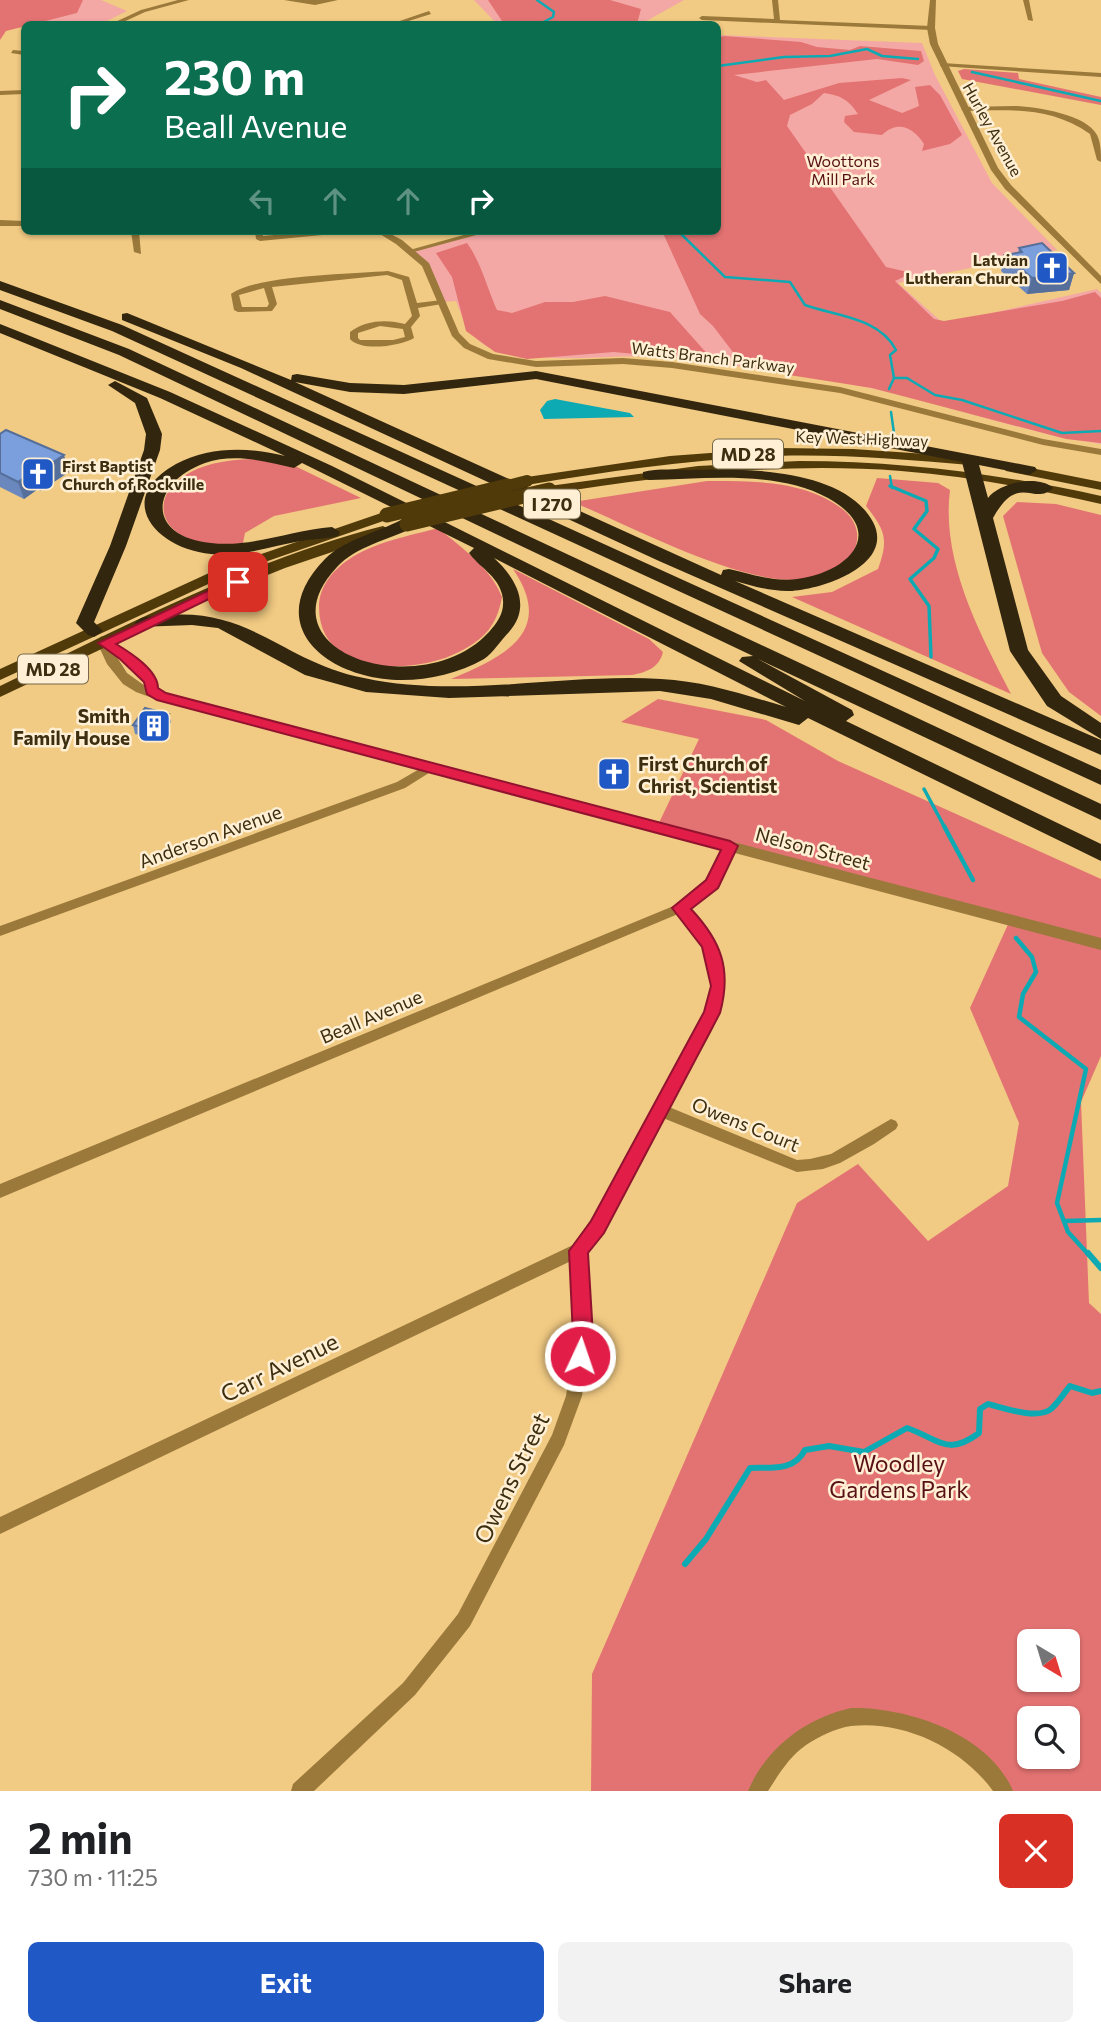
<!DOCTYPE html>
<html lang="en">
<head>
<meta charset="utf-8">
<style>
  :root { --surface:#fff; --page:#f2f2f2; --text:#202124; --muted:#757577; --accent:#2058c5 }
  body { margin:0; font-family:Commissioner,sans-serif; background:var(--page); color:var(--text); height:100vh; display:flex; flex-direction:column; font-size:26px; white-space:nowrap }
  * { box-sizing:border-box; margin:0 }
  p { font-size:23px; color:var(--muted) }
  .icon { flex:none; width:38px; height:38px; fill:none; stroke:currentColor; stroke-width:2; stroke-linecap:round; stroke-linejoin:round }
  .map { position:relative; height:1791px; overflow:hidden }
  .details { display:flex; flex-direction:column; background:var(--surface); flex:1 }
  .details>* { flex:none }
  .banner { position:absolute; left:21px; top:21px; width:700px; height:214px; border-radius:10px; box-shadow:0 2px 5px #0004; background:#0b6e4f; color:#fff; overflow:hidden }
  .needle { width:46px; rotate:142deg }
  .controls { position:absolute; left:1017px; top:1629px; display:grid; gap:14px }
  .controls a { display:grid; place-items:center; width:63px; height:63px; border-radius:10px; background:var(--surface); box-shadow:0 2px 5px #0004; font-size:35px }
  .pin { position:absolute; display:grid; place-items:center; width:60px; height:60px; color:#fff; margin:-30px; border-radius:14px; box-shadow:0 4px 10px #0006 }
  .me { position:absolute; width:77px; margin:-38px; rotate:3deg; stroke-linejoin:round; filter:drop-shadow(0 0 5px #0008) }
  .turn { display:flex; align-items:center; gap:24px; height:147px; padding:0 28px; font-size:32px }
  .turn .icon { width:91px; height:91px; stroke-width:2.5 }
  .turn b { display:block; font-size:49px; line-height:60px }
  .lanes { display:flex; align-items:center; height:66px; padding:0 28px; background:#0003; justify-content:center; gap:35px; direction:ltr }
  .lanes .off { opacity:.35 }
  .round { display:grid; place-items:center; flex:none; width:74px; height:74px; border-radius:10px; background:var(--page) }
  .summary { display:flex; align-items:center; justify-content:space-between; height:119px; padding:0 28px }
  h1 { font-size:42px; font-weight:700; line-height:52px }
  .action { display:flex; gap:14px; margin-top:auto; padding:14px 28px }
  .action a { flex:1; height:80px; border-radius:10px; background:var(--accent); color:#fff; font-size:28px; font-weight:700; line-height:80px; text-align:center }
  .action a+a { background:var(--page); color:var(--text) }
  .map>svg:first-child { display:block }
</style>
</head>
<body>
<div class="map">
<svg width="1101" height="1791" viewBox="0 0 1101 1791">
  <rect width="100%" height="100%" fill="#f1ca83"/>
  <g fill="#f4a8a5">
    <path d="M0,0H101L127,11L101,24H24Z"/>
    <path d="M474,0H684L641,24H497Z"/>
    <path d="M718,35L922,43L935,75L992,183L1057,250L898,283L944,324L1097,289L1101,293V444C1034,435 970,412 905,396C833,378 757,369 684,359C622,350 558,367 498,351C472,343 465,324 456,301L442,302L429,269L410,251L487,231H718Z"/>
  </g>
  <g fill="#e37372" fill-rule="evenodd">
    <path d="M0,0H83L77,13L6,31L0,40Z"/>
    <path d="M488,0H610L641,9L637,24H504Z"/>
    <path d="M724,36L801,42L817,47L850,50L860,46L921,51L924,61L918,65L877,59L734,75L757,82L766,80L784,100L839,83L902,78L911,80L869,100L902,113L919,106L915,87L930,85L940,95L962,135L950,144L922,151L924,144C913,127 898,120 882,135L854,132L844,122L845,116L858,114C849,100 840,95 824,93L812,104L790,115L787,126L886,267L912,273L895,281L934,319L944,321L1062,301L1095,292L1101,298V443L1066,439L872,388L745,368L713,326L700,314L662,231H718V38Z"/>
    <path d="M964,69L1018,73L1019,79L1101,97V105L962,79L958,71Z"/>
    <path d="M467,243C481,262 487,288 497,310L512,313L545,302H573L605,296L670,312L711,358L708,361L614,352L527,359L495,352L466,331L452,277L436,253Z"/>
    <path d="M252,459L297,467L361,498L274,516L245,533L243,543C139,558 132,461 252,459Z"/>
    <path d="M877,478L938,483L950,490C941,561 979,632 1011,694L792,597L832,592L878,569C889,539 885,530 866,506Z"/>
    <path d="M707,481C751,481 804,480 841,508C866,526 861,556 834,571C819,580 794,581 777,579C715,571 632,527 573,502Z"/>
    <path d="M1017,502L1056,504L1101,515V716L1069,692L1042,653L1003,516Z"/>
    <path d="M438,528C463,549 490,567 502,597C497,625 485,639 459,652C414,675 319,677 319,607C319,587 332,571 348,560C374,542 409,536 438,528Z"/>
    <path d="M513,569L649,639L663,652C659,668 647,672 632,675L451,679C504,657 556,632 513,569Z"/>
    <path d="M658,699L766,720L838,761L1101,879V1056L1081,1102L1089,1303L1101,1314V1791H1004L949,1739L849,1717L805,1735L757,1791H591L592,1674L797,1203L858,1164L928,1241L1008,1186L1019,1123L970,1008L1010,920L657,827L699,739L621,722ZM1029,1642H1068V1680H1029ZM1029,1718H1068V1757H1029Z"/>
  </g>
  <path fill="#0eaab3" d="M555,399L630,413L634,417L544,419L540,410L547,401Z"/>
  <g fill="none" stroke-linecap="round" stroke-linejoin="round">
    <g stroke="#0eaab3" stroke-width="2.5">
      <path d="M537,0L554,12L553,17L540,24"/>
      <path d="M718,66L784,57L830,56L867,49L882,56L918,59"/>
      <path d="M972,72L1101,101"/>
      <path d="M678,231L725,277L790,282L805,305C835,316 879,317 896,350L890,355L894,378L889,389"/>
      <path d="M894,378H907L935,395L962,400L1062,433L1101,431"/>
      <path d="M891,412L894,433"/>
      <path d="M890,476L892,488"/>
    </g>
    <g stroke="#0eaab3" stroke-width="3.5">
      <path d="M890,486L926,501L927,511L914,529L938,549L934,558L910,579L929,606L931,657"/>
      <path d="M924,789L945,828"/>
    </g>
    <g stroke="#0eaab3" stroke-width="4.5">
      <path d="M944,826L973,880"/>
      <path d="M1016,938L1032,957L1036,972L1023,994L1019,1017L1086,1069L1057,1203L1068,1232L1089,1255"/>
      <path d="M1064,1221L1101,1220"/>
    </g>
    <g stroke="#0eaab3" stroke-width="6">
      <path d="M1088,1253L1101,1268"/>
      <path d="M685,1564L706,1539L750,1468C772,1467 793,1472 805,1450L829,1446L864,1452L907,1428C939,1439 947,1457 979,1433L980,1409L988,1404C1004,1408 1037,1420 1051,1409C1058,1403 1064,1393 1070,1386L1092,1393L1101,1391"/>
    </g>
    <g fill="#9a793b" fill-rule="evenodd">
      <path d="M284,0H338L315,5Z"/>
      <path d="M772,0H778L780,20L931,26L934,28L931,30L702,20L699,18L702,16L774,19Z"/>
      <path d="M1023,0H1029L1033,21L1028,20Z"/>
      <path d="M429,11L431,14L399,24H391Z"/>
      <path d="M13,50L24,51V55L11,53Z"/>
      <path d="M942,63L1101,73V77L940,66V64Z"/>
      <path d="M24,90V94L0,95V91Z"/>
      <path d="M1015,106C1036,107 1086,114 1097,135C1101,143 1101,153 1101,162L1097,160L1090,134C1050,106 1010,110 964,111L961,109L964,107Z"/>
      <path d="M58,231H69L65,233Z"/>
      <path d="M131,231H139L141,254L134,252Z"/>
      <path d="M255,231H263V236L319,231H347L343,233L260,241L256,239Z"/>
      <path d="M478,231H491L410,253L406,251Z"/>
      <path d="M388,271L409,277L417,303L442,300L446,302L442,304L418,308L420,316L411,327L414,338C401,346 361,352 350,339V332C365,320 387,319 405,324L412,316L402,280L387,275L272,287L277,304L272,311L238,312L234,310L231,294C257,275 352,274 388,271ZM264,288L269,304L267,307H242L239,295ZM380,326L403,329L405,337L393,340H360L358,338V333Z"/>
      <path d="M428,764L434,768L432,771L405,788L0,936V926L397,782Z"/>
      <path d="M730,842L736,846L716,887L688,909C761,990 708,1029 669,1107L797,1160L810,1159L831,1154L891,1119L896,1121L898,1125L896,1129L874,1144L840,1163L823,1169L797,1172L663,1118L624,1194L585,1252L591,1336L582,1396L564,1445L470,1626L415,1695L314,1791H291L293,1784L403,1683L458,1614L552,1435L566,1396L575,1336L571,1261L0,1534V1517L573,1245C613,1192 639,1133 671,1075C687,1047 712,1018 712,984C713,956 696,934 678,914L0,1198V1184L676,905L707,881L726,843Z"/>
      <path d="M851,1708C908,1707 989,1734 1013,1791H993C962,1748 904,1720 851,1726C836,1728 818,1737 806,1745C789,1757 779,1774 768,1791H748C766,1748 806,1718 851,1708Z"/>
    </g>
    <g fill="#9a793b" fill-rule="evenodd">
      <path d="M178,0H189L145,12L119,24H111L141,10Z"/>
      <path d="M930,0H936L935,28L938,44L998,168L1011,185L1101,276V284L1005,189L991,170L930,44L927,28Z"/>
      <path d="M0,220L24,221V226H0Z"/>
      <path d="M375,231H385L402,240L429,263L459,333L470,344L493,354L536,361L623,358L672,362L840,387L1043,439L1101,449V455L1043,445L840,393L672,368L623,364L536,367L488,359L464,348L452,336L422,266L396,244Z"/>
      <path d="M102,636C120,642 157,670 157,690L166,694L1101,938V950L158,700L136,692L123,684L107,664L96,640ZM115,654L145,682V686L127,673Z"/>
    </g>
    <g fill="#503a0a" fill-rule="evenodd">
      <path d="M779,448L853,449L970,457L977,461L970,465C906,460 842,454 777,456C693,459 610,471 527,485L520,481L527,477L670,456Z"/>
      <path d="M799,461C902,461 1000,474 1101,496V504C1035,489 968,476 901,471C783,462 665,475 549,494L542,490L549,486L698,466Z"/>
      <path d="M1011,464L1101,482V490L1006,471L1004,468Z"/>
      <path d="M387,511L392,512V518L230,574L0,680V669L220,568Z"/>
      <path d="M383,526L390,530L388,533L285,568L201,602L0,697V686C124,627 249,560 383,526Z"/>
    </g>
    <g fill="#32260f" fill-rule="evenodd">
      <path d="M0,281L122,325L1101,770V785L112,331L0,290Z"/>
      <path d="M0,300L129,349L1101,804V820L758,659L852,710L854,715L846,721L1101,844V861L808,718L799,725L711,699L660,691L449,698L366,692L305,675L218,628L192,625L138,627L135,623C141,615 150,617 159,616C250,605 282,662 364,678C461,699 563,673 661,679C704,681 745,695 786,707L494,558C516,578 532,606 509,632C501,640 493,653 484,659C459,673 430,680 402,680C330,680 259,627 325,559C344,540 378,532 401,520H413V528C389,539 355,547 337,567C257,652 422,705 489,632C499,621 506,610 502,594C497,575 479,567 469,553L474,548L302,463L294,468C265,461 234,453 205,463C148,484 147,537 211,543C251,548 292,530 332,527L340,532L338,536C326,539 313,539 301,541C272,546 242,557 211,554C157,549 112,500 176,464C210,446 249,447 285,456L160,398L0,333V324L170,392L332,466L805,701L739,661L742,657L753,656L119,355L0,309Z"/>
      <path d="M127,313L291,380L292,375L297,374L350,383L404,385L536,371L1035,467L1037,470L1029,475L979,465L988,498C999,483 1038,474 1053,488C1034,507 1019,471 993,518L1028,650L1061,696L1101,723V739L1047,706L1010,651L962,462L536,379L404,394L350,392L295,382L721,575L723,570L729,569C751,574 774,582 797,579C848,573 889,532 828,498C776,470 706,479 649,480L643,478V472C658,468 676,470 691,470C744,468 844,468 873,522C896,566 818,591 787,591C770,591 752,586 735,581L1101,740V755L659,561L241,368L122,320V314Z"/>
      <path d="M115,381L147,398L162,434L160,450L126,546L94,622L103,631L94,637L88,635L76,623L110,546L144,450L146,434L135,403L108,385Z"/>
    </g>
    <path stroke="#503a0a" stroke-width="12" d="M500,488L527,481"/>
    <g stroke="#503a0a" stroke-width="15">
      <path d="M387,515L507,486"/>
      <path d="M407,524L549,490"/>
    </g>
  </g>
  <g fill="#6a88bd">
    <path d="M1019,248L1074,273L1069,290L1027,294L1001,271L1005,255L1018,253Z"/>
    <path d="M0,434L69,472L40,491L38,489L24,499L0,487Z"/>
    <path d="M145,708L171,722L163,733L153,730L148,737L135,734L133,725Z"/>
  </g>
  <g fill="#566f9a">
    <path d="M1074,273L1069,290L1027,294L1032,278Z"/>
    <path d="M64,455L69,472L40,491L35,474Z"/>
    <path d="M32,472L38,489L24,499L18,482Z"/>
    <path d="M169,714L171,722L163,733L161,724Z"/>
    <path d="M150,722L153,730L148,737L146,728Z"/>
  </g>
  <g fill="#7b9edc" stroke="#566f9a" stroke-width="2">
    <path d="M1042,243L1074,273L1032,278L1005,255L1022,252L1019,248Z"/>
    <path d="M6,430L64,455L35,474L32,472L18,482L0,473V434Z"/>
    <path d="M145,708L169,714L161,724L150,722L146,728L133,725Z"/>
  </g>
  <path fill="#e11d48" stroke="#92132f" stroke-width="2" d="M233,579L244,582L116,644C131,653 158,670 158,688L166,693L730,841L738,846L718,888L691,909C721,941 732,969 720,1013L604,1233L588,1253L593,1336L587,1363L580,1366L573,1363L570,1356L573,1336L569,1251L591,1221L704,1012L711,986L702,947L672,908L706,880L721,850L157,700L147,694L144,682L120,659L98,643Z"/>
  <defs>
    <symbol id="church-square" viewBox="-11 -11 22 22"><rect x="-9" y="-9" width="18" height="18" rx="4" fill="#2058c5" stroke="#ffefd4"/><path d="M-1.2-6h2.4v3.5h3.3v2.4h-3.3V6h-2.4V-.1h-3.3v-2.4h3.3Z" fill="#fff"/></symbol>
    <symbol id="building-square" viewBox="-11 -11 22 22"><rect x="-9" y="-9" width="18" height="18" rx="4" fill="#2058c5" stroke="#ffefd4"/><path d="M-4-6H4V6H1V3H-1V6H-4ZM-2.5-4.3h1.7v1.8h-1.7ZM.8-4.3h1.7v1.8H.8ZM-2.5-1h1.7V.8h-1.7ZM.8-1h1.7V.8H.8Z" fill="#fff"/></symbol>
  </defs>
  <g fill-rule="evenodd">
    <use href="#church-square" x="1033" y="249" width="38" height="38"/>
    <use href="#church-square" x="19" y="455" width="38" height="38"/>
    <use href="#building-square" x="135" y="707" width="38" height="38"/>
    <use href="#church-square" x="595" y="755" width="38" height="38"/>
  </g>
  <g text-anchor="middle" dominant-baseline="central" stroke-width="5" stroke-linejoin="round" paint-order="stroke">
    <g font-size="16" fill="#3d2e10" stroke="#ffefd4">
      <text transform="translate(993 129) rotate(61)">Hurley Avenue</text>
      <text transform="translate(713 357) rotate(7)">Watts Branch Parkway</text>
      <text transform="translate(862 438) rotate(2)">Key West Highway</text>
    </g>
    <g font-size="16" fill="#571015" stroke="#ffefd4">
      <text x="843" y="160">Woottons<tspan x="843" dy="18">Mill Park</tspan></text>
    </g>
    <g font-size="16" font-weight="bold" fill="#3d2e10" stroke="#ffefd4" text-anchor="end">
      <text x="1028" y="259">Latvian<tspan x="1028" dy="18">Lutheran Church</tspan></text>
      <text x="62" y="465" text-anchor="start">First Baptist<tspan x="62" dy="18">Church of Rockville</tspan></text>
    </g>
    <g fill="#ffefd4" stroke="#77684b" stroke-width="2">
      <rect x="713" y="439.5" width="70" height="29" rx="5"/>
      <rect x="524" y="489.5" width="56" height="29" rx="5"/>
      <rect x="18" y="654.5" width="70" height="29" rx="5"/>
    </g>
    <g font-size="18" font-weight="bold" fill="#3d2e10">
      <text x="748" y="454">MD 28</text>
      <text x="552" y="504">I 270</text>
      <text x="53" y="669">MD 28</text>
    </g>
    <g font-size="19" font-weight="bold" fill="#3d2e10" stroke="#ffefd4" text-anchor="end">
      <text x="130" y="715">Smith<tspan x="130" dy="22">Family House</tspan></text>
      <text x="638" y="763" text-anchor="start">First Church of<tspan x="638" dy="22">Christ, Scientist</tspan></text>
    </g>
    <g font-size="19" fill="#3d2e10" stroke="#ffefd4">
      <text transform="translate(210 836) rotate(-20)">Anderson Avenue</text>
      <text transform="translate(813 848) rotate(15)">Nelson Street</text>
      <text transform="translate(371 1016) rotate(-23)">Beall Avenue</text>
      <text transform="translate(746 1124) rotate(22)">Owens Court</text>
    </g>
    <g font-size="23" fill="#3d2e10" stroke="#ffefd4">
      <text transform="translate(279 1367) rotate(-26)">Carr Avenue</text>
      <text transform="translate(511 1478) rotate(-64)">Owens Street</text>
    </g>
    <g font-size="23" fill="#571015" stroke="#ffefd4">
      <text x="899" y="1463">Woodley<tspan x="899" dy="26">Gardens Park</tspan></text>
    </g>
  </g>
</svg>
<div class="controls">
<a><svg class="needle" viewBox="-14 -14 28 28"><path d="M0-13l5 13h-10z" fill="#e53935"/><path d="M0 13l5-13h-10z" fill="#757577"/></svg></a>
<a><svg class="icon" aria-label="search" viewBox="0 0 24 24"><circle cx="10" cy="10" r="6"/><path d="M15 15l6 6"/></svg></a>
</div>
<div class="pin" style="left:238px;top:582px;background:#d93025"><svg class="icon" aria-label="arrive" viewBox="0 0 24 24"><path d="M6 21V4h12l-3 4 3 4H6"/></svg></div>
<svg class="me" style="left:580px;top:1356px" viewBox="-20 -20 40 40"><circle r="17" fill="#e11d48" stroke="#fff" stroke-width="3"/><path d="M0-11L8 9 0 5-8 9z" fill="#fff"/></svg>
<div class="banner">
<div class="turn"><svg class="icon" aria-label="right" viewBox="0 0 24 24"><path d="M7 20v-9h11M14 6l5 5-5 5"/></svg><div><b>230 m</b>Beall Avenue</div></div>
<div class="lanes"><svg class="icon off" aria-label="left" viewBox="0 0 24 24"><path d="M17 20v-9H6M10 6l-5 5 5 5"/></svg><svg class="icon off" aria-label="ahead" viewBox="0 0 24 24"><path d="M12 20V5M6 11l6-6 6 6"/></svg><svg class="icon off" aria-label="ahead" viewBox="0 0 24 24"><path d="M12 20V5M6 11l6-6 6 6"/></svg><svg class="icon" aria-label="right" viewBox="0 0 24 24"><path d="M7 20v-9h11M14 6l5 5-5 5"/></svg></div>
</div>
</div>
<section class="details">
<div class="summary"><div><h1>2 min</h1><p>730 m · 11:25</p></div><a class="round" style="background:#d93025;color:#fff"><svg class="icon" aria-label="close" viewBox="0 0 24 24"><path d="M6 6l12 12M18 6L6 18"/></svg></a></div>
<div class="action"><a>Exit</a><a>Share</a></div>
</section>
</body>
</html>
